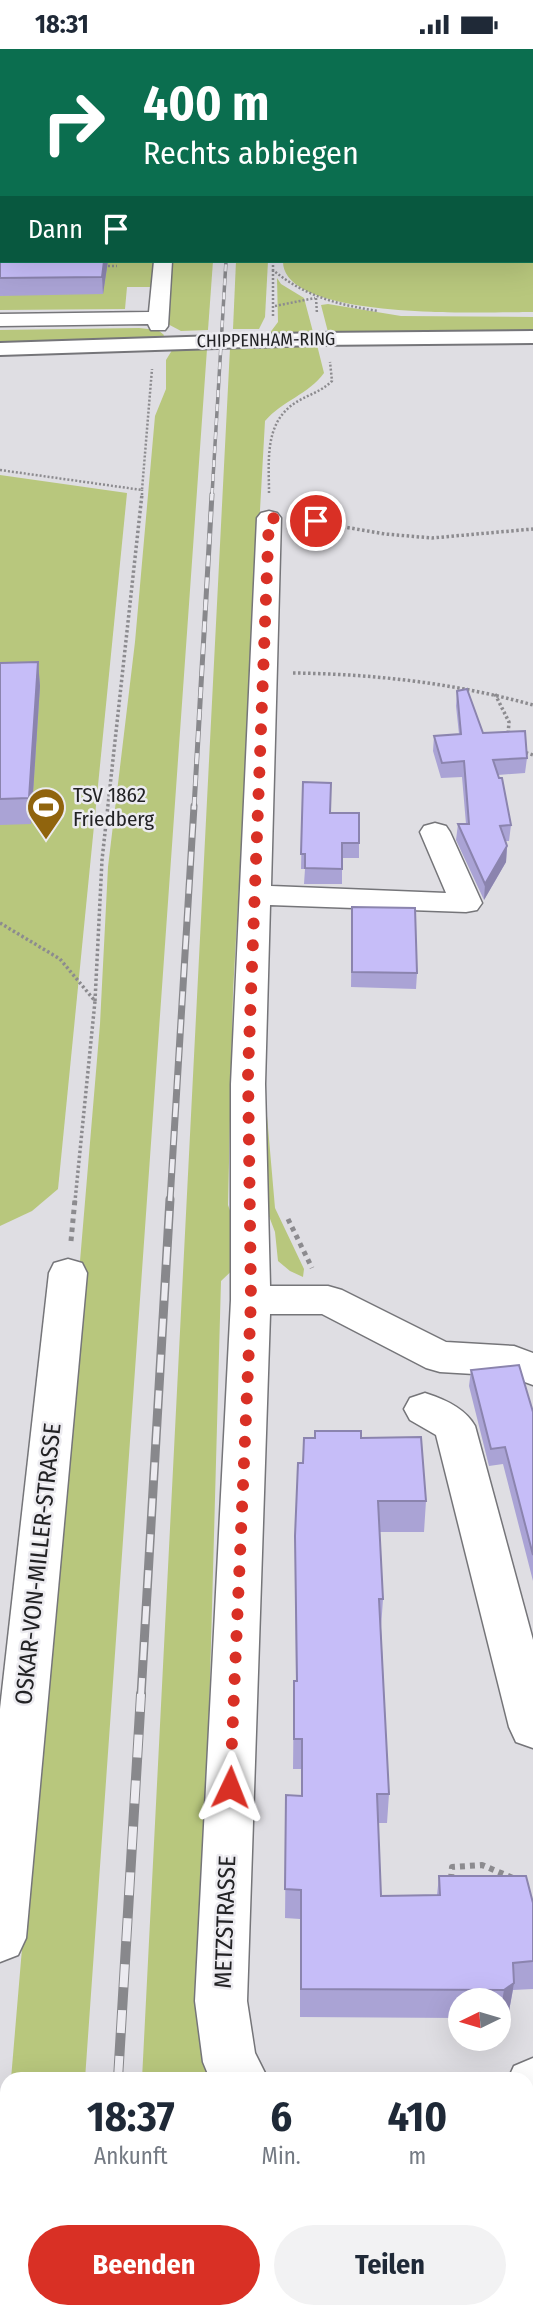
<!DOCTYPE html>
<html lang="de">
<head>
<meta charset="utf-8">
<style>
  :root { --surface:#fff; --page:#f2f2f3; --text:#1f2937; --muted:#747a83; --accent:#d93025 }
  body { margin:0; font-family:"Fira Sans Condensed",sans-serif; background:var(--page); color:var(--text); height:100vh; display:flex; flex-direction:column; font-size:26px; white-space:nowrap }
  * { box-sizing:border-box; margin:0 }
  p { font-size:23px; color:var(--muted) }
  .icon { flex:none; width:38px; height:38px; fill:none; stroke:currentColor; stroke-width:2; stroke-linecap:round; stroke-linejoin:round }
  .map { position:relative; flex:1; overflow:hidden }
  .details { position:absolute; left:0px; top:2023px; width:534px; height:247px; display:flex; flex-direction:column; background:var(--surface); border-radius:21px 21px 0 0; box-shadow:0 7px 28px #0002 }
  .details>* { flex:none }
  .guide { position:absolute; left:0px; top:0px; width:534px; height:214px; box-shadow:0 7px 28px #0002; background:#0b6e4f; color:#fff; overflow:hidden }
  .needle { width:46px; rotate:265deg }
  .fabs { position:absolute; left:448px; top:1939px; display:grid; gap:14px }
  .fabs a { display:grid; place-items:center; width:63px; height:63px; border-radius:50%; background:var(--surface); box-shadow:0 7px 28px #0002; font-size:35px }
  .pin { position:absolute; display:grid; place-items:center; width:60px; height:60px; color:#fff; margin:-30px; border:4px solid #fff; border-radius:50%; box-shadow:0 2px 7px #0007 }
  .me { position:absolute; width:77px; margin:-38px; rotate:2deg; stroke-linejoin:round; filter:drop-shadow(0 0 5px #0008) }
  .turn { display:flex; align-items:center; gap:24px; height:147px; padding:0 28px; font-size:32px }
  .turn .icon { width:91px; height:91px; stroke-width:2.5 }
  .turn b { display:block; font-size:49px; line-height:60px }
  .then { display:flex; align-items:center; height:66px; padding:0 28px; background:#0003; gap:14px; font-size:26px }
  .eta { display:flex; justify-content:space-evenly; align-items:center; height:119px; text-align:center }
  .eta b { font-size:42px; font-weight:700; line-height:49px }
  .button { display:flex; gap:14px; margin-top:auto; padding:14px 28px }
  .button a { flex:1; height:80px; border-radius:42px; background:var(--accent); color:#fff; font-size:28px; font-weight:700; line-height:80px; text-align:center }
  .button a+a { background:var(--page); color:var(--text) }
  .status { display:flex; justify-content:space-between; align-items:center; height:49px; padding:0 35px; background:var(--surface); direction:ltr }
  .status svg { height:19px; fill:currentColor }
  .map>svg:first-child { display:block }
</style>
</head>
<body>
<div class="status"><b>18:31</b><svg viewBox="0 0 49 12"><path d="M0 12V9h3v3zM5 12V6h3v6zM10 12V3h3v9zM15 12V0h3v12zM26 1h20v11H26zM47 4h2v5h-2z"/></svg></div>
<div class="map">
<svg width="533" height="2269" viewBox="0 0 533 2269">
  <rect width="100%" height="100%" fill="#dfdee3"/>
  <g fill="#b8c77d">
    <path d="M533,109V263C492,263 282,273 283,212H532Z"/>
    <path d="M0,115L2,212H154L152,238H127L125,260L0,261Z"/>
    <path d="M169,212H213L208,281L181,282L164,273Z"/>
    <path d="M236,212H268L265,268L259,280H233Z"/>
    <path d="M277,229L281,235L304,249L313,283L269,285L278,273Z"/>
    <path d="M328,255L401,267L533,268V282L328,283L321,256Z"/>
    <path d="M139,279L158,281L164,286L163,288L0,294V281Z"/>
    <path d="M317,296L324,324C309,345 282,352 265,372L233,943L228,1156L238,1184L241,1213L221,1232L200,1994L215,2030H142L230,299Z"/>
    <path d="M174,298L207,300L85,2030H11L100,975L108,818L135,593L155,367L166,340V311Z"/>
    <path d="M0,426L127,444L58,1140L32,1162L0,1177Z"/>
    <path d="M265,1044L275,1159L304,1220L303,1228L290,1222L278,1212L275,1183L261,1146L260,1047Z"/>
    <path d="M7,2074V2211L0,2206V2148Z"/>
  </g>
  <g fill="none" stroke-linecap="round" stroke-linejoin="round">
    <defs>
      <g id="minor">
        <rect x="176" y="0" width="14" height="2"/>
        <path d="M154,212H172L168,277L165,281H151L148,275L0,277V265L149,263Z"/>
        <path d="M269,462L277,464L281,469L271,837L446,844L420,783L424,777L435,774L446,777L450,783L482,854L477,861L466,863L270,856L265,1035L270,1237H328L342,1241L446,1293L514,1297L533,1304V1336L508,1327L440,1323L426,1319L322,1265H270L247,1952L255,2004L268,2030H210L203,2013L195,1952L231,1251V1035L257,469L261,464Z"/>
        <path d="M68,1210L82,1214L87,1224L26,1889L18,1906L0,1913V1660L49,1224L54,1214Z"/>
        <path d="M425,1344C444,1350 465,1359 475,1377L533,1591V1699L516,1693L509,1678L436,1386L410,1371L404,1360L410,1349Z"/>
        <path d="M533,2009V2074L527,2076V2030H508L514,2017Z"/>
        <path d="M527,2120L533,2122V2178L527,2176Z"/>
      </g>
      <path id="major" d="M533,282V294L314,296L0,306V294L314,284Z"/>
    </defs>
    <use href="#minor" stroke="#757579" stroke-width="3"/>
    <use href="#major" stroke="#757579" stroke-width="4"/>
    <g stroke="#8c8b8f" stroke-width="2.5" stroke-dasharray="2 2" stroke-linecap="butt">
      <path d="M273,212V221C304,247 339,256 378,262"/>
      <path d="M104,217H117"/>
      <path d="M273,221V269"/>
      <path d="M316,249L317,265"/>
      <path d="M275,257L315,249"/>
      <path d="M0,421L142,441L152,320"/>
      <path d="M269,444C269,412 264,374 295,354C307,346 321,343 332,332L330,313"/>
      <path d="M142,446V441"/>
    </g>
    <g stroke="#8c8b8f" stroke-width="3.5" stroke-dasharray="2.5 2.5" stroke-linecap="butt">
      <path d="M298,470L385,485L432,489L533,480"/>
      <path d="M293,624C375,625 454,634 533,656"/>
      <path d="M495,645L509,673L508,686"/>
      <path d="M521,702L533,706"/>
      <path d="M0,874L60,910L95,952L75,1152"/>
      <path d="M95,952L102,811L142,445"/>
    </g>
    <g stroke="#8c8b8f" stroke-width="5" stroke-dasharray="4.5 4.5" stroke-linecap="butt">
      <path d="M288,1170L312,1219"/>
      <path d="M71,1192L75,1150"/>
    </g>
    <g stroke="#8c8b8f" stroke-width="6" stroke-dasharray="5 5" stroke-linecap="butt">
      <path d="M451,1830L452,1818L482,1816L513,1829"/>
      <path d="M0,2256L7,2255"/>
    </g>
    <use href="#minor" fill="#fff" fill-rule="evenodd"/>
    <use href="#major" fill="#fff" fill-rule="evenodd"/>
    <defs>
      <path id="rail-far4" d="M212,446L226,212"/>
      <path id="rail-far3" d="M194,759L212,445"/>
      <path id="rail-far2" d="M170,1152L194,757"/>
      <path id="rail-far1" d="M141,1647L170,1150"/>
      <g id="rail">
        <path d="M118,2030L141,1645"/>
        <path d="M104,2269L105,2263"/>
      </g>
    </defs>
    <use href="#rail-far4" stroke="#88888c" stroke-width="3.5"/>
    <use href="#rail-far3" stroke="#88888c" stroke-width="5"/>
    <use href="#rail-far2" stroke="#88888c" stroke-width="7"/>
    <use href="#rail-far1" stroke="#88888c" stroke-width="9"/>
    <use href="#rail" stroke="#88888c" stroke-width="10"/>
    <use href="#rail-far4" stroke="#ecebf0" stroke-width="2.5" stroke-dasharray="7" stroke-linecap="butt"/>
    <use href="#rail-far3" stroke="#ecebf0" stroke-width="3.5" stroke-dasharray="11" stroke-linecap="butt"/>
    <use href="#rail-far2" stroke="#ecebf0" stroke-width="4.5" stroke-dasharray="14" stroke-linecap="butt"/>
    <use href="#rail-far1" stroke="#ecebf0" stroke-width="6" stroke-dasharray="18" stroke-linecap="butt"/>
    <use href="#rail" stroke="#ecebf0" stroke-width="8" stroke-dasharray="23" stroke-linecap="butt"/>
  </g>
  <g fill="#aaa3d5">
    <path d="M0,0L2,2V212H108L103,245L0,247Z"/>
    <path d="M38,613L40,637L31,775L0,776V614Z"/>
    <path d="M457,642L483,684L527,709L525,724L498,726L511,776L509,792H505L507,797L506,813L484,851L456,791L458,775H466L462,728L441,729L433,702L434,687L459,685L456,657Z"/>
    <path d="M303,733L359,794V809H342V835H304L305,820H301Z"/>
    <path d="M352,858L417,924L416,940L351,938Z"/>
    <path d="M471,1321L533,1363V1532L503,1415L489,1417L469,1337Z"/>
    <path d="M361,1389L426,1452L424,1483H380L383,1550L381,1579L389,1745L387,1774H378L381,1847L437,1846L439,1827L533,1854V1940L513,1941L509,1962L499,1969V1951H460V1969L300,1968V1870L285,1869L286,1776L301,1747L302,1720H293L294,1632H296L295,1487L303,1414Z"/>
  </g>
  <g fill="#8b84ae">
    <rect x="0" y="21" width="2" height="15"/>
    <path d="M104,212H108L103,245L102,228Z"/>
    <path d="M38,613L40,637L31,775L29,749Z"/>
    <path d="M507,797L506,813L484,851L485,835Z"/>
    <path d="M514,1934L509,1962L499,1969L504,1941Z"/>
  </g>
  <g fill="#c6bdf8" stroke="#8b84ae" stroke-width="2">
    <path d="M0,0H164V2H2V21H0Z"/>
    <path d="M2,33V96L0,91V34Z"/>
    <path d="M0,104H2V212H104L102,228L0,229Z"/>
    <path d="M38,613L29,749L0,750V614Z"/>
    <path d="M467,640L483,684L525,682L527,709L493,711L499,729H502L511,776L500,777L507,797L485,835L458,775H469L464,712L442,714L434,687L461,685L457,642Z"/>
    <path d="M303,733L331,734L330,764H359V794H342V820L305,819V805H301Z"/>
    <path d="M352,858L415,859L417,924L352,923Z"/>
    <path d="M519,1316L533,1363V1506L505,1398L491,1400L471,1321Z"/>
    <path d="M315,1382H361V1389L421,1388L426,1452H378L383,1550H379L389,1745H377L381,1847L440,1846L439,1827H526L533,1854V1912L513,1914L514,1934L504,1941L301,1940V1841L285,1840L286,1746L302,1747V1690H294V1632H297L295,1487L298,1414H303L304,1389H315Z"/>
    <path d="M533,2197V2269H263L262,2263H527V2198Z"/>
  </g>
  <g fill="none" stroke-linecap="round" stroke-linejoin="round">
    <path stroke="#d93025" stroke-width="12" stroke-dasharray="0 21.6" d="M230,1738L251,1251L248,1023L269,469L316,472"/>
  </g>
  <defs>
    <symbol id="stadium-pin" viewBox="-11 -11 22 30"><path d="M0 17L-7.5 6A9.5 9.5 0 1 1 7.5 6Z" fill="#90640d" stroke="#ecebf0"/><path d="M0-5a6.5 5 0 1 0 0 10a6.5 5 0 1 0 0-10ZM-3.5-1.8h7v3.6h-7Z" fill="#fff"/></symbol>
  </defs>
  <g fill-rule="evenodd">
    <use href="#stadium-pin" x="24" y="736" width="44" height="60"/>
  </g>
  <g text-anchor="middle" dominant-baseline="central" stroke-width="5" stroke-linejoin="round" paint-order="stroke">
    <g font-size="18" fill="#222224" stroke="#ecebf0">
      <text transform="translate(266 291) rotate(-1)">CHIPPENHAM-RING</text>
    </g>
    <g font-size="21" fill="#222224" stroke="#ecebf0" text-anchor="start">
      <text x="73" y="746">TSV 1862<tspan x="73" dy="24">Friedberg</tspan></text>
    </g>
    <g font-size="24" fill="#222224" stroke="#ecebf0">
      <text transform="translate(38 1515) rotate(-84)">OSKAR-VON-MILLER-STRASSE</text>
      <text transform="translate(225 1873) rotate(-88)">METZSTRASSE</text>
    </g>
  </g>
</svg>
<div class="fabs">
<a><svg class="needle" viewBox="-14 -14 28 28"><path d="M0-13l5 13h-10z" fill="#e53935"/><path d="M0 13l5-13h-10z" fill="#747a83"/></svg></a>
</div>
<div class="pin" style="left:316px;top:472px;background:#d93025"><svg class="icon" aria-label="arrive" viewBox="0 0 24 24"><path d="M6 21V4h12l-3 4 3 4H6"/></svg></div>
<svg class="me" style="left:230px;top:1738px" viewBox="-20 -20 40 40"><path d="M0-17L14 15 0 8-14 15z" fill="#d93025" stroke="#fff" stroke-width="4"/></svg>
<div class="guide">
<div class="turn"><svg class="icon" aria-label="right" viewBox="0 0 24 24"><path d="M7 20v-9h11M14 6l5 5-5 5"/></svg><div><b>400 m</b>Rechts abbiegen</div></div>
<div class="then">Dann<svg class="icon" aria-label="arrive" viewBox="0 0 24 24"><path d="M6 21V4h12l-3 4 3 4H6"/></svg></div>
</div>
<section class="details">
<div class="eta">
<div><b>18:37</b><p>Ankunft</p></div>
<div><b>6</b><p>Min.</p></div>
<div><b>410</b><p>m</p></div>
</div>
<div class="button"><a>Beenden</a><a>Teilen</a></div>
</section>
</div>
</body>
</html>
